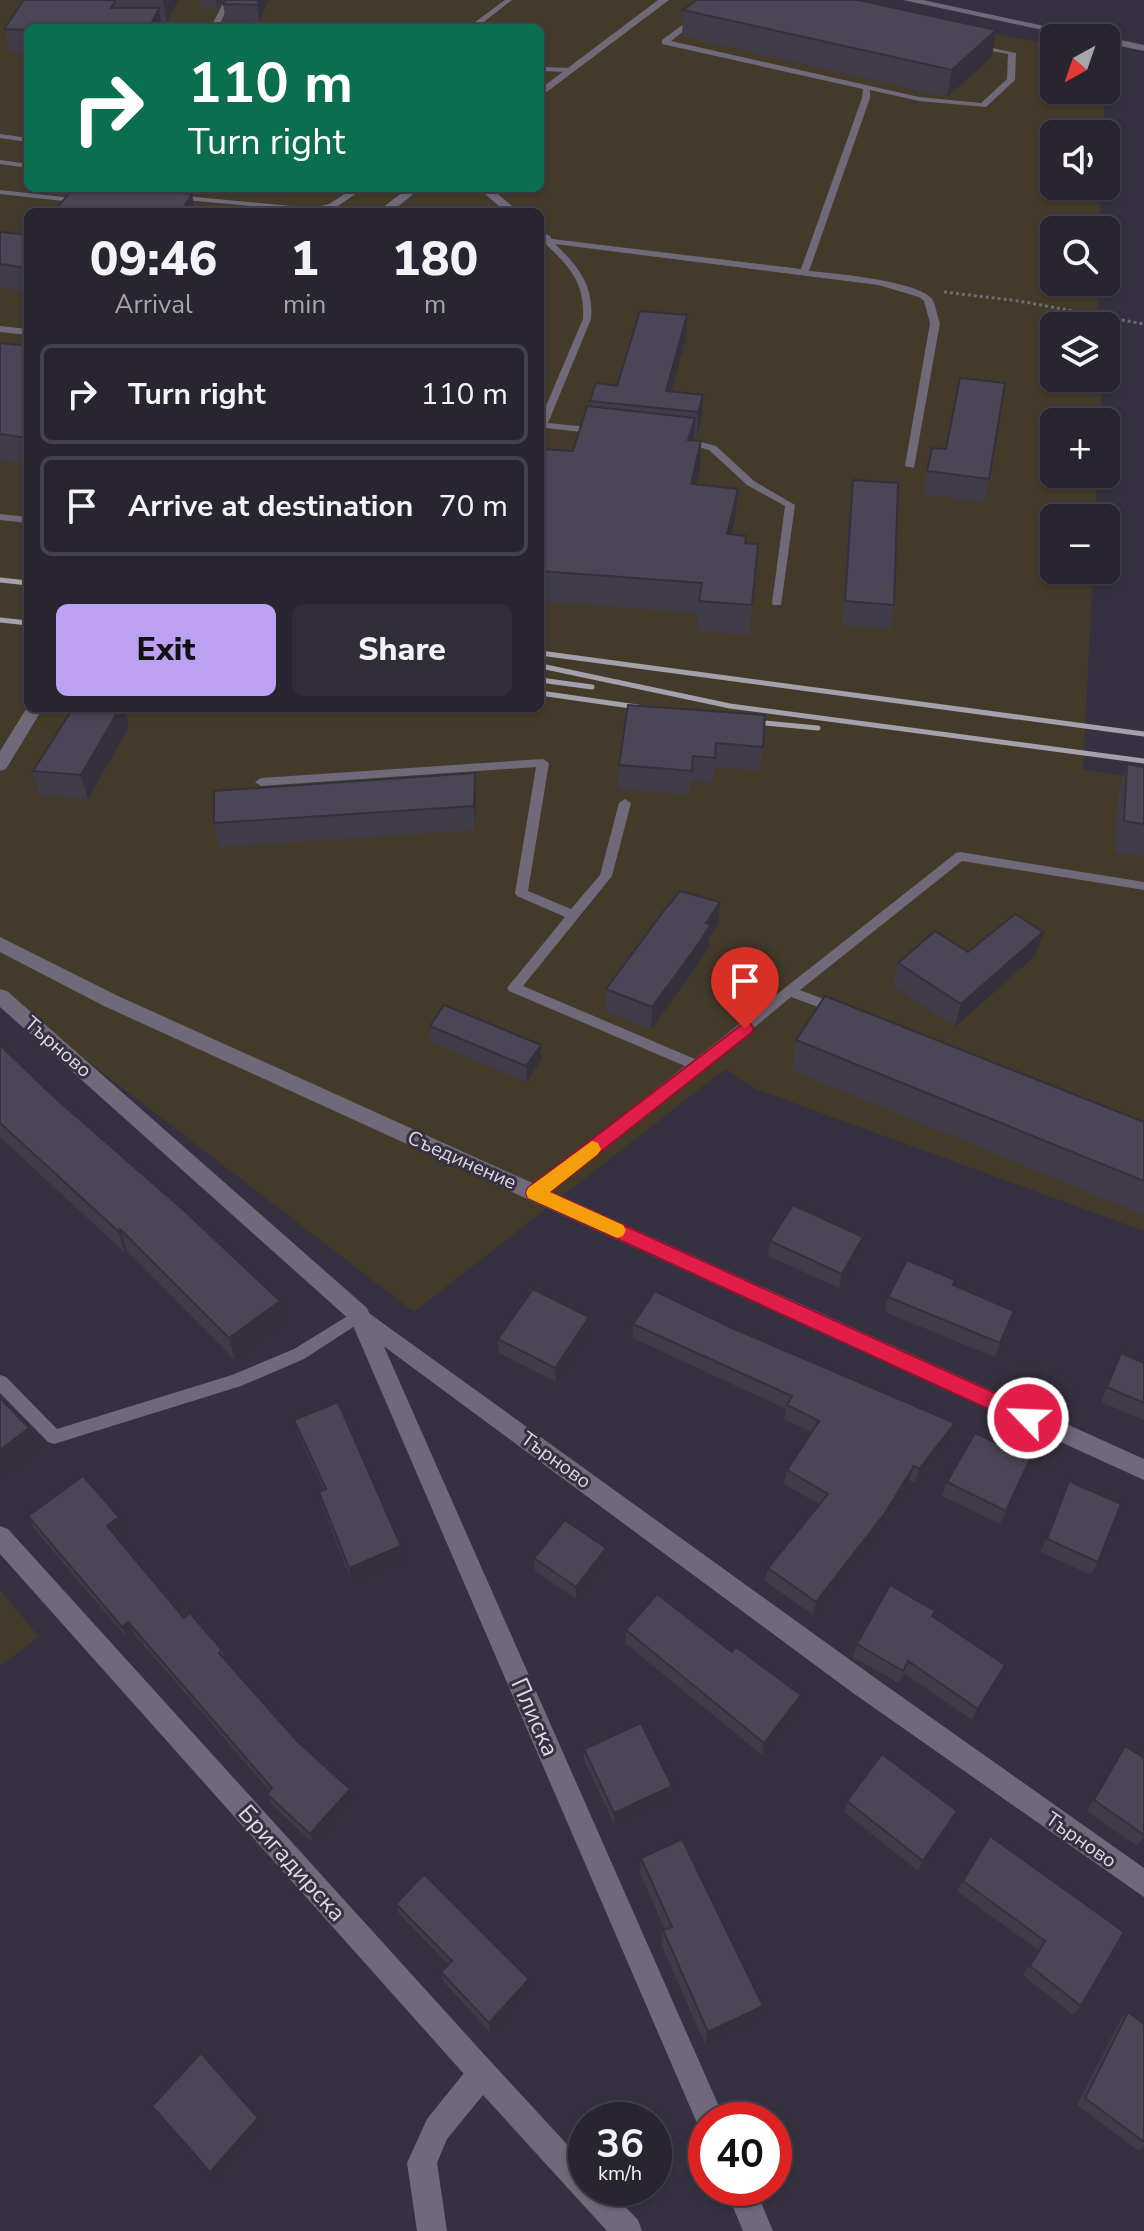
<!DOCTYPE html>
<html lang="en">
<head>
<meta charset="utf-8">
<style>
  :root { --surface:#282530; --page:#302d38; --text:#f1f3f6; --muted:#a5a5ab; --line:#44424c; --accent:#bca0f2 }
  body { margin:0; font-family:"Nunito Sans",sans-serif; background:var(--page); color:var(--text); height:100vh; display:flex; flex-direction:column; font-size:30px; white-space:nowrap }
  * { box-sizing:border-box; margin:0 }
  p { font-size:26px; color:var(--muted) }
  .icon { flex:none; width:44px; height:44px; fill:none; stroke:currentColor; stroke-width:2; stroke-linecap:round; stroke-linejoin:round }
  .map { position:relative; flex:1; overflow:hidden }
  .panel { position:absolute; left:24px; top:208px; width:520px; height:504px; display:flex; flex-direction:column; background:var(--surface); border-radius:12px; box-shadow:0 2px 6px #0004,0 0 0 2px var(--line) }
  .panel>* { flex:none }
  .banner { position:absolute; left:24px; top:24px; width:520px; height:168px; border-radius:12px; box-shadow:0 2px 6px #0004,0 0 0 2px var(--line); background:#0b6e4f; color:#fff; overflow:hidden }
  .needle { width:52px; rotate:220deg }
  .tools { position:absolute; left:1040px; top:24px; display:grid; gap:16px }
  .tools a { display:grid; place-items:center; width:80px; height:80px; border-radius:12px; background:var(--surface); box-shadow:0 2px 6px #0004,0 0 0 2px var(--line); font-size:40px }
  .speed { position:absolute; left:568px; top:2102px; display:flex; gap:16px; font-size:40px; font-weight:700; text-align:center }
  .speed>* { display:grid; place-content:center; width:104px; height:104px; border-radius:50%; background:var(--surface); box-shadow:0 2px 6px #0004,0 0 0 2px var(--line); line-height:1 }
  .speed small { font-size:20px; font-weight:400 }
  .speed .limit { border:12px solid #d22; background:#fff; color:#111 }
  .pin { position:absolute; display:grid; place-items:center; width:68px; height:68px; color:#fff; margin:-82px -34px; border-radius:50% 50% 50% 0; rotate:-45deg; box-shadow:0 0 8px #0007 }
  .pin .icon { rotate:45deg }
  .me { position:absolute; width:88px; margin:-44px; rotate:294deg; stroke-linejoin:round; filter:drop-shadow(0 0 6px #0008) }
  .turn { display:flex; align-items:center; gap:28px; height:168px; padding:0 32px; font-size:36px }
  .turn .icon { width:104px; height:104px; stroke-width:2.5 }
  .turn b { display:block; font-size:56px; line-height:68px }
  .eta { display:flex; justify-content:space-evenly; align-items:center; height:136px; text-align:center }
  .eta b { font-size:48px; font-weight:800; line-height:56px }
  .button { display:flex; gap:16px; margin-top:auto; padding:16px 32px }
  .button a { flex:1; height:92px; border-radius:12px; background:var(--accent); color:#111; font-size:32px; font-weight:800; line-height:92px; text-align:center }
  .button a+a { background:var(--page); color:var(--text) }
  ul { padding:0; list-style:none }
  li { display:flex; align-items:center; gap:24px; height:100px; margin:0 16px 12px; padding:0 16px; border:4px solid var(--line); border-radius:12px }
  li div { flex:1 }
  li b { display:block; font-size:30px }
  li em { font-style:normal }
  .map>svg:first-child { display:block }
</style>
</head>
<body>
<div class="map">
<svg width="1144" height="2231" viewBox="0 0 1144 2231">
  <rect width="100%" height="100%" fill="#363140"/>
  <g fill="#443a2a" fill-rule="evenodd">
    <path d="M0,0H820L1054,45V90H1105L1103,134H1054V186H1101L1100,230H1054V282H1099L1097,326H1054V378H1102L1100,422H1054V474H1097L1095,518H1054V570H1093L1083,770L1144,778V1231L756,1089L725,1069L414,1312L3,996L0,997ZM28,28H540V188H28ZM28,212H540V708H28Z"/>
    <path d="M0,1590L39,1637L0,1666Z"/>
  </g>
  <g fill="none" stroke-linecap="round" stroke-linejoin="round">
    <path stroke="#6f6b78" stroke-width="3" stroke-dasharray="3 3" stroke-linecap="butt" d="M944,292L1019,301L1144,324"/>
    <g fill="#6f697a" fill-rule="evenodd">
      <path d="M225,0H231L218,28H210Z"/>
      <path d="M505,0H512L476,28H467Z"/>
      <path d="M716,0H723L671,41L919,97L981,103L1007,79L1008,54L973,48V44L1016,53L1015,80L986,107L919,101L870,90V98L809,271C832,273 919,281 932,299C936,305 937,316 940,323L914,468L905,466L930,323L924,301L919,297L878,285L555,244C578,266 594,285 591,319L548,423L599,428L604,431L599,434L546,428L540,434V420L583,319C585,281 569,267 544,242V238L801,269L862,98L863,89L662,44V40Z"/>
      <path d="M143,25L198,26L202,28H140Z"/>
      <path d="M540,67L572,68L576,70L572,72L540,71Z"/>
      <path d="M0,134L28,138V142L0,138Z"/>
      <path d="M0,160L28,164V168L0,164Z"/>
      <path d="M354,188H364L335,208L315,212L175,199L171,197L175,195L313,208L329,204Z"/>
      <path d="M0,190L82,199L86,201L82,203L0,194Z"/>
      <path d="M0,326L28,329V335L0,332Z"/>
      <path d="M683,437L716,446L754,481L795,505L781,605H773L772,603L785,506L747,485L709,450L680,442V438Z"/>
      <path d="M0,514L28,517V523L0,520Z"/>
      <path d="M543,759L549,763L528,891L571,909L600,875L619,803L625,799L631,803L612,876L523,986L695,1059L956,853L960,852L1144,882V890L962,861L800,990L842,1006L844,1009L842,1012H832L791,997L703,1070L540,1197H530L528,1193L530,1189L685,1066L509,991L507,988L565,917L517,896L515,893L536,767L261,786L255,782L261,778Z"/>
      <path d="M359,1309L364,1310L367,1315L364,1320L304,1359L241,1386L54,1444L48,1442L0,1393V1375L6,1377L57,1429L232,1375L294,1349Z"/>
    </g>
    <g fill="#6f697a" fill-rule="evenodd">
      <path d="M903,0H923L1100,38H1080Z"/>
      <path d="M1106,37L1144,45V51L1106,43V38H1102Z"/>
      <path d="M478,188H491L519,212H506Z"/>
      <path d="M540,230L551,237V243L540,240Z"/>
      <path d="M359,1306L871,1675L1144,1868V1897L853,1693L351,1322L348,1315L351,1308Z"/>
      <path d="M0,1526L8,1529L492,2063L496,2073L492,2083L482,2087L472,2083L0,1554Z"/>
    </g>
    <g fill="#6f697a" fill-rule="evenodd">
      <path d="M658,0H669L540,97V89Z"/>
      <path d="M408,188H421L391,212H377Z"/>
      <path d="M28,706L43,708L6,769L0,771V751Z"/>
      <path d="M0,937L118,996L1144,1459V1480L104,1006L0,952Z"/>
      <path d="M0,989L7,991L367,1308L725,2120H706V2133L700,2130L351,1321L0,1007Z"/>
      <path d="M482,2059L492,2063L586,2165V2188H607L638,2220L642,2231H607L483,2095L447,2139L437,2163L447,2231H417L407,2163L427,2119L472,2063Z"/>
      <path d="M725,2188H755L773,2231H743Z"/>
    </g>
    <g stroke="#a4a1ac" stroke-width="5">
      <path d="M0,580L28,583"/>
      <path d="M0,620L28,623"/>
      <path d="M540,653L1144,734"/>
      <path d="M541,666L730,706L1144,761"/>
      <path d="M540,680L592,687"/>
      <path d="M540,693L651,709"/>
      <path d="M742,721L818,728"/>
    </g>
  </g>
  <g fill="#403b49">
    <path d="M24,0H178L167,23H161L162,28H28V53L10,52L4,29Z"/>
    <path d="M199,0H222L217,9L200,8Z"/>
    <path d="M225,0H269L259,22L226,21L223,4Z"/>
    <path d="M683,10L992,57L947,97L682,36Z"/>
    <path d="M0,232L28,235V291L0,288Z"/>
    <path d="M687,315L686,338L672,391L703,395L702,418L697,436L694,435V441H701L700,470L696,485L738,489L735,519L732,535L745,543L758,544L749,635L697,631L698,613L540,601V449L573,451L590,407V401L617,386Z"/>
    <path d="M0,343L28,346V464L0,460Z"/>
    <path d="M932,448L946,449L989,479L985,502L923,494Z"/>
    <path d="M853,480L894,605L890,629L842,625L850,503Z"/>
    <path d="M628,705L763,747L760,771L714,767L713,782L692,780L690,795L618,789L619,765Z"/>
    <path d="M129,727L88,799L40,795L33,771Z"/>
    <path d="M1127,764L1144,767V856L1115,852L1118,795Z"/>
    <path d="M475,773L476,797L475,830L219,847L214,823Z"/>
    <path d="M720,902L718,925L709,938V947L697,966L651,1029L605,1011L606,989Z"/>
    <path d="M968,952L1036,955L955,1027L893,986L898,963Z"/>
    <path d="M430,1026L541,1045V1060L527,1082L431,1042Z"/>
    <path d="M796,1040L1144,1122V1215L792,1070Z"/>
    <path d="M0,1045L285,1322L235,1360L127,1251L125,1253L0,1137Z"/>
    <path d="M863,1237L860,1252L839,1288L768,1256L770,1241Z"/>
    <path d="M954,1286L1014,1311L995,1357L885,1312L888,1297Z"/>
    <path d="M589,1317V1331L556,1382L499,1353L498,1339Z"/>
    <path d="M633,1324L734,1329L955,1423L950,1437L915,1482L909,1480L881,1526L813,1615L765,1581L768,1568L819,1504L784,1484L787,1470L812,1432L784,1419L786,1409L633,1338Z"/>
    <path d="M1121,1353L1144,1363V1420L1101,1402Z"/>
    <path d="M294,1420L403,1560L351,1580L322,1505L319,1492L324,1490L298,1434Z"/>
    <path d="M1030,1459L1000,1524L942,1496L947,1482Z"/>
    <path d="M1069,1481L1098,1562L1091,1575L1041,1552Z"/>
    <path d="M28,1516L119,1517L124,1530L116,1537L184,1618L222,1650L225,1660L297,1741L353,1800L314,1844L272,1805L267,1794L270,1791L134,1634L128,1639L35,1530Z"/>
    <path d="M606,1548L605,1561L576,1599L535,1571L534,1558Z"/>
    <path d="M933,1616L1000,1677L972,1720L904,1673L899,1683L853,1657L857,1644Z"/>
    <path d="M626,1630L798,1706L762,1755L625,1643Z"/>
    <path d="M1125,1746L1144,1758V1837L1137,1846L1087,1811Z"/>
    <path d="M584,1749L671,1797L614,1824L584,1760Z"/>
    <path d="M847,1801L957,1811L951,1822L918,1871L844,1812Z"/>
    <path d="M990,1836L1081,2006L1073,2015L1023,1975L1038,1950L957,1891Z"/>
    <path d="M641,1858L759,2018L705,2044L661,1944L663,1930H665L640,1873Z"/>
    <path d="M396,1904L529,1988L490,2032L443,1981L441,1972L448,1964L399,1914Z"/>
    <path d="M1128,2012L1144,2024V2147L1139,2151L1077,2105L1120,2021Z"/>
  </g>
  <g fill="#34303c">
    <path d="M163,0H178L167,23Z"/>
    <path d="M216,0H222L217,9Z"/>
    <path d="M259,0H269L259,22L257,5Z"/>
    <path d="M159,8L162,28H149Z"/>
    <path d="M996,30L992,57L947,97L952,70Z"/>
    <path d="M192,194L195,212H180Z"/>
    <path d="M687,315L686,338L667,409L666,391Z"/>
    <path d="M703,395L702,418L697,436L698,412Z"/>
    <path d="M695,418L693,447L688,440Z"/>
    <path d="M701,441L700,470L689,514L691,484Z"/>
    <path d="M738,489L735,519L725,564L727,534Z"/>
    <path d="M120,708H124L129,727L88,799L81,775Z"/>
    <path d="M475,773L476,797L475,830L474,806Z"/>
    <path d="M720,902L718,925L709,938V947L697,966L651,1029L652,1007Z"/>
    <path d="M1043,932L1036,955L955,1027L961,1004Z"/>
    <path d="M541,1045V1060L527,1082L526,1066Z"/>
    <path d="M120,1229L127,1251L125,1253L118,1231Z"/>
    <path d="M863,1237L860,1252L839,1288L842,1274Z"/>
    <path d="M280,1301L285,1322L235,1360L229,1338Z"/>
    <path d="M1014,1311L1009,1325L995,1357L1000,1343Z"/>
    <path d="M589,1317V1331L556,1382L555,1368Z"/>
    <path d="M955,1423L950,1437L915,1482L919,1469Z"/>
    <path d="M29,1428L39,1448L0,1478V1450Z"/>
    <path d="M914,1466L909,1480L881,1526L813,1615L816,1602Z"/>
    <path d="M119,1517L124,1530L112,1539L107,1526Z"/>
    <path d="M401,1546L403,1560L351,1580L349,1568Z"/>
    <path d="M606,1548L605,1561L576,1599V1587Z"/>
    <path d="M128,1622L134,1634L128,1639L122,1627Z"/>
    <path d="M1005,1665L1000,1677L972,1720L978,1709Z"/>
    <path d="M801,1695L798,1706L762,1755L764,1743Z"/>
    <path d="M672,1786L671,1797L614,1824V1813Z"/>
    <path d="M350,1789L353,1800L314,1844L310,1834Z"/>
    <path d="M957,1811L951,1822L918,1871L923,1861Z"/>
    <path d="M529,1979V1988L490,2032L489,2023Z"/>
    <path d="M763,2006L759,2018L705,2044L708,2032Z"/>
    <path d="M258,2118L263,2125L215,2178L210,2172Z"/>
  </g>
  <g fill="#4b4555" stroke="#34303c" stroke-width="2">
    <path d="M24,0H116L111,8H159L149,28H134L136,26L40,24L38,28H28V30L4,29Z"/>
    <path d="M225,0H259L257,5L223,4Z"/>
    <path d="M697,0H858L996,30L952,70L683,10Z"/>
    <path d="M74,188H108L192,194L180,212H53Z"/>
    <path d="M0,232L28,235V268L0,264Z"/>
    <path d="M640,311L687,315L666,391L703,395L698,412L590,401L596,383L617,386Z"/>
    <path d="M0,343L28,346V438L0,434Z"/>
    <path d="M960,378L1005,383L989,479L927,471L932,448L946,449Z"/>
    <path d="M587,406L695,418L688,440L701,441L691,484L738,489L727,534L746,536L745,543L758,544L752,605L699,601L702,583L540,571V449L573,451Z"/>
    <path d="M853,480L898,483L894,605L845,601Z"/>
    <path d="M628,705L765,715L763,747L716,743L715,758L693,756L692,771L619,765Z"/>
    <path d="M73,708H120L81,775L33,771Z"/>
    <path d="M1127,764L1144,767V824L1124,821Z"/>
    <path d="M475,773L474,806L214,823V791Z"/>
    <path d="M680,891L720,902L706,923L711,924L699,943L652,1007L606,989L666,908Z"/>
    <path d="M1015,914L1043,932L961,1004L898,963L935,931L968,952Z"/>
    <path d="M825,996L1144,1122V1181L796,1040Z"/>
    <path d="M444,1005L541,1045L526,1066L430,1026Z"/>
    <path d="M0,1045L54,1097L189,1215L280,1301L229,1338L120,1229L118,1231L0,1123Z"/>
    <path d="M793,1205L863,1237L842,1274L770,1241Z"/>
    <path d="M907,1260L955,1280L953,1285L1014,1311L1000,1343L888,1297Z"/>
    <path d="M533,1289L589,1317L555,1368L498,1339Z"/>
    <path d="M655,1291L734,1329L955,1423L919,1469L914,1466L885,1513L816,1602L768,1568L828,1494L787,1470L819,1421L787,1405L792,1396L633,1324Z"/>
    <path d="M1121,1353L1144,1363V1403L1107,1387Z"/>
    <path d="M0,1398L29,1428L0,1450Z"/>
    <path d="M338,1402L401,1546L349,1568L319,1492L326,1489L294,1420Z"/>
    <path d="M975,1433L1030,1459L1006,1511L947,1482Z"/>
    <path d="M83,1476L119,1517L107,1526L184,1618L190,1613L222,1650L219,1653L297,1741L350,1789L310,1834L267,1794L272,1788L128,1622L122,1627L28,1516Z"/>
    <path d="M1069,1481L1121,1504L1098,1562L1047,1539Z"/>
    <path d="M565,1520L606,1548L576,1587L534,1558Z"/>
    <path d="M890,1585L935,1611L932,1616L1005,1665L978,1709L908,1661L903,1671L857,1644Z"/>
    <path d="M657,1594L732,1652L736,1647L801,1695L764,1743L626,1630Z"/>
    <path d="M641,1723L672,1786L614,1813L584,1749Z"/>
    <path d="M1125,1746L1144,1758V1835L1094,1800Z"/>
    <path d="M882,1754L957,1811L923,1861L847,1801Z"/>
    <path d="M990,1836L1124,1932L1081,2006L1030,1966L1045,1941L963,1881Z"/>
    <path d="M682,1839L763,2006L708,2032L663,1930L672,1927L641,1858Z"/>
    <path d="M424,1874L529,1979L489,2023L441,1972L452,1961L396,1904Z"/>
    <path d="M1128,2012L1144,2024V2142L1085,2098Z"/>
    <path d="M201,2053L258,2118L210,2172L152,2106Z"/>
  </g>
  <path fill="#e11d48" stroke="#92132f" stroke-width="2" d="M745,1022L751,1024L754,1029L751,1033L550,1192L1035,1411L1038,1418L1035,1424L1028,1427L1021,1424L528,1198L526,1193L528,1188Z"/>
  <path fill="#f59e0b" d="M592,1141L598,1143L601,1149L598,1154L550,1192L623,1225L626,1230L623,1236L617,1238L528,1198L526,1193L528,1188Z"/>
  <g text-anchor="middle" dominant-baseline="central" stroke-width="6" stroke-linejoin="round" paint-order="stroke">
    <g font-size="20" fill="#dcd9e2" stroke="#363140">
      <text transform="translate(58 1047) rotate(41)">Търново</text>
      <text transform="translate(462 1160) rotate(24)">Съединение</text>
      <text transform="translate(556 1460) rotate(36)">Търново</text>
      <text transform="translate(1081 1840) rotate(35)">Търново</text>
    </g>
    <g font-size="24" fill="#dcd9e2" stroke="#363140">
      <text transform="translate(535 1717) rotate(66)">Плиска</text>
      <text transform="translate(292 1863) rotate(48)">Бригадирска</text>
    </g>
  </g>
</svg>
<div class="tools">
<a><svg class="needle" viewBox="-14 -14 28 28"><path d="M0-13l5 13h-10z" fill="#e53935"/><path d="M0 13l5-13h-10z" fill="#a5a5ab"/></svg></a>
<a><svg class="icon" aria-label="sound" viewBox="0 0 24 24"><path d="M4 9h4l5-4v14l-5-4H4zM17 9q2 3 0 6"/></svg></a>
<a><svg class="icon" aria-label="search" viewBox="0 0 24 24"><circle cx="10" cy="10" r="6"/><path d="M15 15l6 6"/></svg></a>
<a><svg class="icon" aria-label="layers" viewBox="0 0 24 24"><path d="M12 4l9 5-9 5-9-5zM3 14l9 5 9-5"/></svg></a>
<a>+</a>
<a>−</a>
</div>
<div class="speed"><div>36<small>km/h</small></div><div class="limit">40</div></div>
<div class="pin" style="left:745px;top:1029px;background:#d93025"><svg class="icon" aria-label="arrive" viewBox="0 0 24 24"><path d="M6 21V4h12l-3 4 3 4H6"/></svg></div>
<svg class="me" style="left:1028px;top:1418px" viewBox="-20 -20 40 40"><circle r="17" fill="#e11d48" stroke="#fff" stroke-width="3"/><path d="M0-11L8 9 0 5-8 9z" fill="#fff"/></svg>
<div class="banner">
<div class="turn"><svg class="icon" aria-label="right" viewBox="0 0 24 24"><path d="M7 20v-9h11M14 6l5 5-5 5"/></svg><div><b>110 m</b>Turn right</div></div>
</div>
<section class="panel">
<div class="eta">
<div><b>09:46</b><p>Arrival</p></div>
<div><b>1</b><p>min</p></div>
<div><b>180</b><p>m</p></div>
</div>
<ul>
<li><svg class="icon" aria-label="right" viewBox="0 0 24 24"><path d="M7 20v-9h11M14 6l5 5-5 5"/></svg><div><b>Turn right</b></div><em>110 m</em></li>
<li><svg class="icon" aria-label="arrive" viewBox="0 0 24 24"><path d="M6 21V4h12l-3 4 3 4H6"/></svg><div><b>Arrive at destination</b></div><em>70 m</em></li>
</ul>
<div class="button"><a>Exit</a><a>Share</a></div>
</section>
</div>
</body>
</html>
